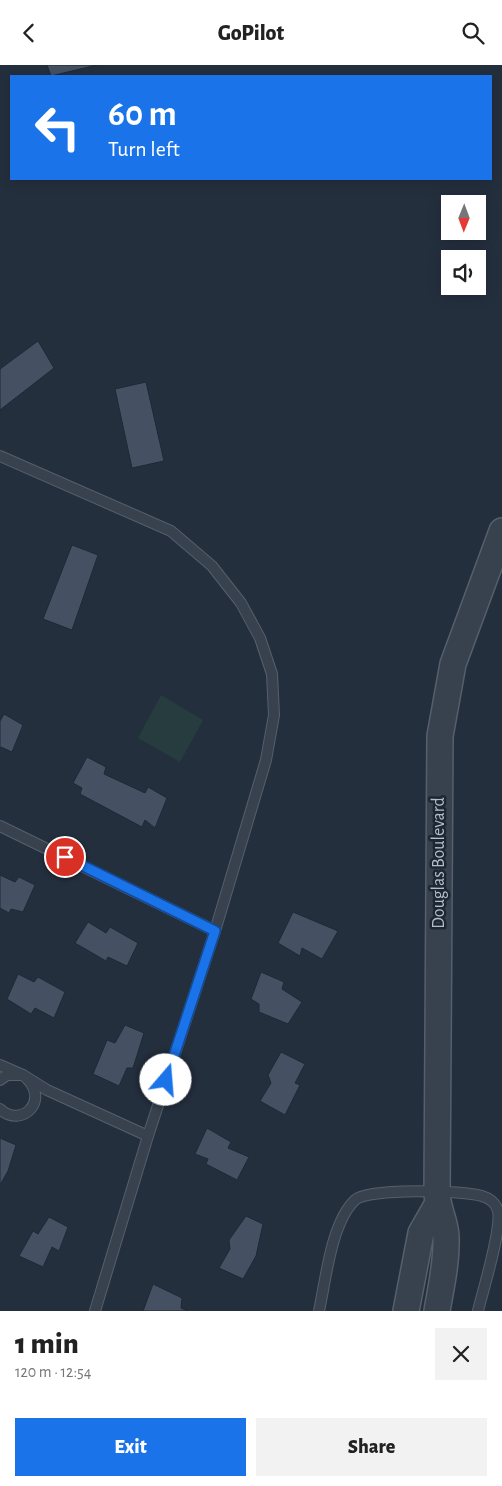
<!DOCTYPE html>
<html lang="en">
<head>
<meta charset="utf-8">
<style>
  :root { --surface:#fff; --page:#f2f2f2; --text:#222; --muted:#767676; --accent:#1a73e8 }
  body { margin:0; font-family:"Alegreya Sans",sans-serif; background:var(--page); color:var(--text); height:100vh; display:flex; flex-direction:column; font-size:19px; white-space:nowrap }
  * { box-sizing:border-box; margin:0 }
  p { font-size:16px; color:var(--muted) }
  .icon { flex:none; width:28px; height:28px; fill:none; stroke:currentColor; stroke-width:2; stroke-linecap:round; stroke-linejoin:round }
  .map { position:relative; height:1246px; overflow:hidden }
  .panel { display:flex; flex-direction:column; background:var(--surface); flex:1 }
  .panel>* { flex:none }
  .top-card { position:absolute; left:10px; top:10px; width:482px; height:105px; border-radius:0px; box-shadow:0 2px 12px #0003; background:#1a73e8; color:#fff; overflow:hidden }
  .needle { width:32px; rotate:181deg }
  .controls { position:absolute; left:441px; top:130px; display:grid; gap:10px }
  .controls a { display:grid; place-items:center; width:45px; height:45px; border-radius:0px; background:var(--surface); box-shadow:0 2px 12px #0003; font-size:25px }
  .pin { position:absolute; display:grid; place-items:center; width:42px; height:42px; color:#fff; margin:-21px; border:2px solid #fff; border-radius:50%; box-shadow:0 1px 5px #0007 }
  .me { position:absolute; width:55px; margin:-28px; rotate:18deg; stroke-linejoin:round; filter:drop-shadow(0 0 4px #0008) }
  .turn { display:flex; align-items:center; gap:18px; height:105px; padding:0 15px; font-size:22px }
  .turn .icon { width:65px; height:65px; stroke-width:2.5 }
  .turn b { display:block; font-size:35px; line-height:42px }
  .round { display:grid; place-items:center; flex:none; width:52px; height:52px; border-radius:0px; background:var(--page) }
  .overview { display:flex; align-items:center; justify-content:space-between; height:85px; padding:0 15px }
  h1 { font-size:30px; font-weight:800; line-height:38px }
  .primary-button { display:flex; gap:10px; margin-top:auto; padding:10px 15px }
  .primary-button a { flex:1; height:58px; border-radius:0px; background:var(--accent); color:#fff; font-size:20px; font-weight:800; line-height:58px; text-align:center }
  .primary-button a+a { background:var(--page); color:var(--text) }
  header { display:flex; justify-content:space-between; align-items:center; height:65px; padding:0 15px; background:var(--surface); font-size:22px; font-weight:800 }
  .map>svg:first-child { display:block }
</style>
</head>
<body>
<header><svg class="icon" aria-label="back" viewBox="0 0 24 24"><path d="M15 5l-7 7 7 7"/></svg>GoPilot<svg class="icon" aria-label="search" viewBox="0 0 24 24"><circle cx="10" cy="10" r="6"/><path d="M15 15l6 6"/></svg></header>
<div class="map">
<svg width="502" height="1246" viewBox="0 0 502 1246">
  <rect width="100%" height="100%" fill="#242f3e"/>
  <path fill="#263c3f" d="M161,630L203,655L180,697L138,673Z"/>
  <g fill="#455162" stroke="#1f2835">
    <path d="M47,0H97L51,11Z"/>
    <path d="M38,276L54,303L0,345V304Z"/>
    <path d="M146,317L164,396L132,403L115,324Z"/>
    <path d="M72,480L98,490L72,565L43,554Z"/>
    <path d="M4,649L23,660L12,687L1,682L0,683V656Z"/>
    <path d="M87,692L106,702L104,709L145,728L148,722L167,733L155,763L145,755L142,762L80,729L82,723L73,718Z"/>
    <path d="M0,810L15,817L19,812L35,820L23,847L11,844L9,848L0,843Z"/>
    <path d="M293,847L338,866L322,894L302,883L300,891L278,878Z"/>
    <path d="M88,857L106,868L110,862L138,878L127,901L108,892L106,896L75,878Z"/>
    <path d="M261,907L284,917L282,924L302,937L288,959L259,947V939L251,934Z"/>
    <path d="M18,909L34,917L38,912L65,927L54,953L35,943L31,949L7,934Z"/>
    <path d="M125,960L144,968L133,1003H127L119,1021L93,1009L107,975L115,978Z"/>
    <path d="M281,987L305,999L295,1018L300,1020L285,1050L260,1036L271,1018L268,1010Z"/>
    <path d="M207,1063L231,1077L228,1083L249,1092L237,1115L206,1099L208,1094L195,1089Z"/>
    <path d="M0,1073L16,1080L8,1106L0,1120Z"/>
    <path d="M246,1151L263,1159L256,1191L243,1214L219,1203L230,1184L229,1175Z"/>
    <path d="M49,1152L68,1162L59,1186L52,1182L43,1202L19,1191L33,1166L38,1169Z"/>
    <path d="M153,1219L182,1233L181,1243L188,1246H143Z"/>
  </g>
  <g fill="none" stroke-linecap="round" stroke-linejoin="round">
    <defs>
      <g id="service">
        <path d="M0,391L171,466L212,501L241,538L260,573L272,609L274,650L266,695L215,866L148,1071L95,1246"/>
        <path d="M0,761L215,866"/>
        <path d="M0,1000L23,1010L47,1025L148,1071"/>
        <path d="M0,1015L7,1010H23C53,1035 21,1064 0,1044"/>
        <path d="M319,1246C326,1214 331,1158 355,1135C367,1123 464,1125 482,1131C489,1133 496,1138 498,1146C502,1164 483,1225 478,1246"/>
      </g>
      <g id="tertiary">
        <path d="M406,1246L421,1168L437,1140"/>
        <path d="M437,1246C441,1222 447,1197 446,1172C446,1157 437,1143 437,1127L440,671L453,599L502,466"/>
      </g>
    </defs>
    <use href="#service" stroke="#565f6c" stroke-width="12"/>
    <use href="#tertiary" stroke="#565f6c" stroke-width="28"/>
    <use href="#service" stroke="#38414e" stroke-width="10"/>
    <use href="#tertiary" stroke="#38414e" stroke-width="25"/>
  </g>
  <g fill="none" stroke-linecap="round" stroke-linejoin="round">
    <defs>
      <path id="route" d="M65,792L215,866L166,1015"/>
    </defs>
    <use href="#route" stroke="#114b97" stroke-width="12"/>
    <use href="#route" stroke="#1a73e8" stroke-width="9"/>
  </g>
  <g text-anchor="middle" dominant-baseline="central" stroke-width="5" stroke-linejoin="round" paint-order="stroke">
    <g font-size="18" fill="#b4bcc9" stroke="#1d2633">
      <text transform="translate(439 798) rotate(-90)">Douglas Boulevard</text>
    </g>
  </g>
</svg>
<div class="controls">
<a><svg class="needle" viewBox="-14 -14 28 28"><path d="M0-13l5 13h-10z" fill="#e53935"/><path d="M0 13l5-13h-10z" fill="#767676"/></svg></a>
<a><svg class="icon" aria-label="sound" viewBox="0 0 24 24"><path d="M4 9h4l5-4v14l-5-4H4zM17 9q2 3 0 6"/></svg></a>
</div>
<div class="pin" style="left:65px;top:792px;background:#d93025"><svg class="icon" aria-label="arrive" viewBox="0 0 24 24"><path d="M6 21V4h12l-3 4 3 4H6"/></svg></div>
<svg class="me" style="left:166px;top:1015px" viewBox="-20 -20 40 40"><circle r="19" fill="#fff"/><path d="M0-13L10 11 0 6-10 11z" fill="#1a73e8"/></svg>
<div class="top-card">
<div class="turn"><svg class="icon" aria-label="left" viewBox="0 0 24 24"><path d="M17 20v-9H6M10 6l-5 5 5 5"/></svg><div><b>60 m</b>Turn left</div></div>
</div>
</div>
<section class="panel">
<div class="overview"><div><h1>1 min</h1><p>120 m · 12:54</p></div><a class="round"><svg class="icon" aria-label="close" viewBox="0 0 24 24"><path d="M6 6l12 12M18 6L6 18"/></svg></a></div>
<div class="primary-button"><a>Exit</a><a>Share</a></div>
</section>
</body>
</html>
